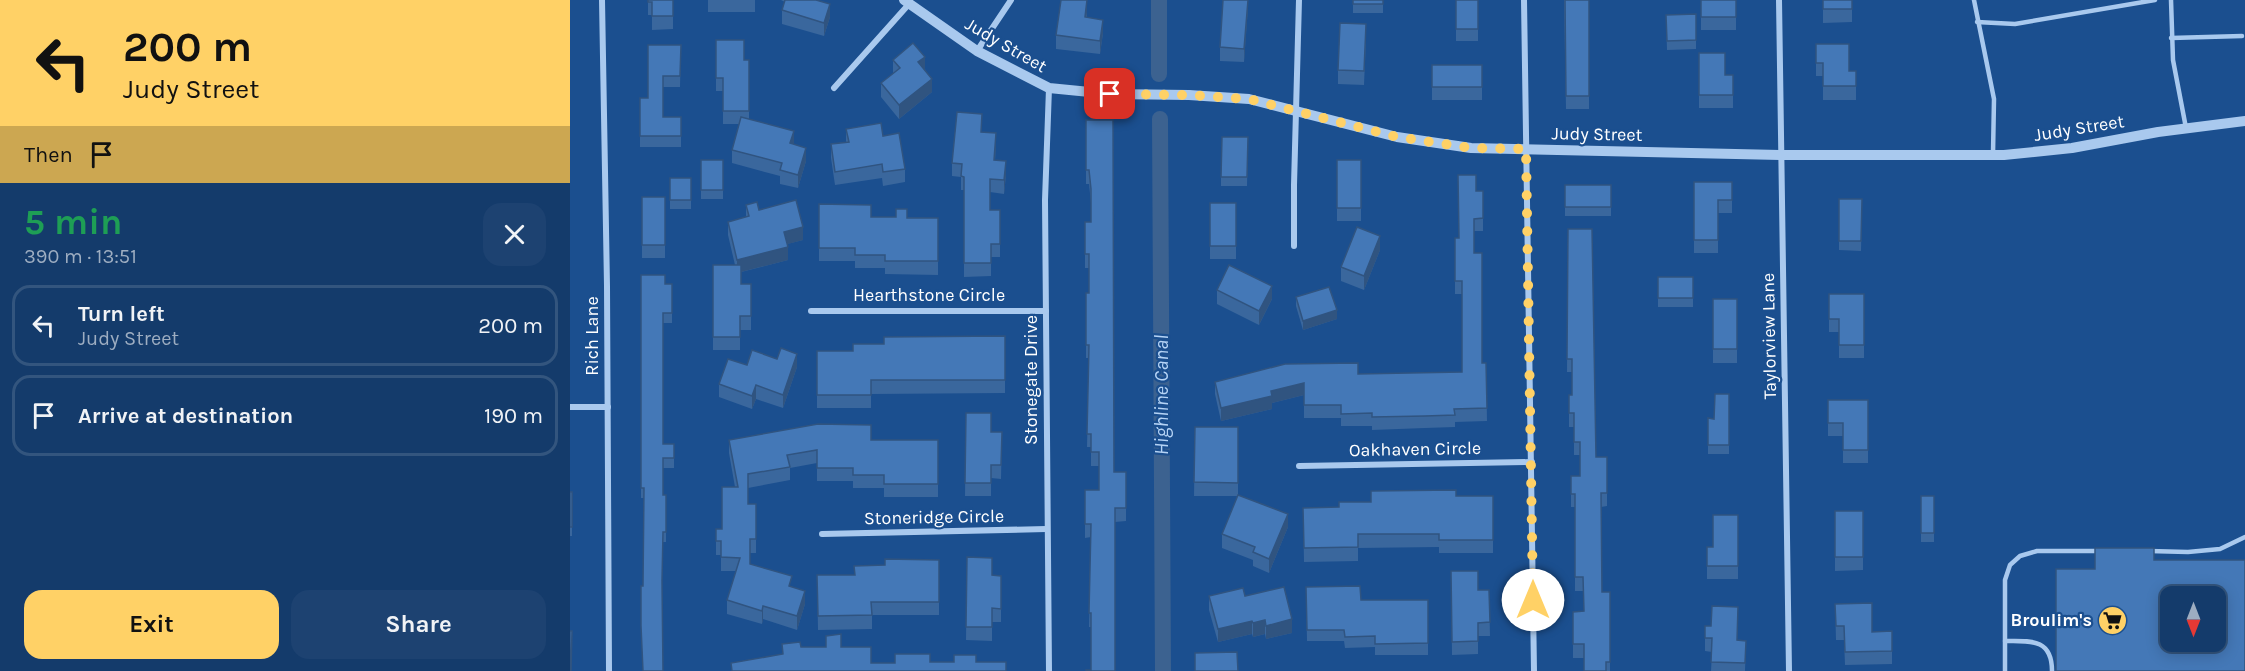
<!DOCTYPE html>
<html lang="en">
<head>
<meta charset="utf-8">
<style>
  :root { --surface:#143b6b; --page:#1d4271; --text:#f1f3f6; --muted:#9dadc1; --line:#33557e; --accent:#ffd166 }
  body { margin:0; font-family:Karla,sans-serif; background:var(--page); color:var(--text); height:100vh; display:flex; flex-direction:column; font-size:22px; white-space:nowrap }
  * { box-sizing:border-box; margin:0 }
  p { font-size:20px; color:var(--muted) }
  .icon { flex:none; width:33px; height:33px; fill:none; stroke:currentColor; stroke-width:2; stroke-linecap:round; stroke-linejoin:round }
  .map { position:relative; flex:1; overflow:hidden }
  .panel { display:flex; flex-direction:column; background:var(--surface); width:570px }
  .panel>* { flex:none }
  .guide { background:#ffd166; color:#111; overflow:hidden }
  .needle { width:39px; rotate:180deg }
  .controls { position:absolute; left:1590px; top:586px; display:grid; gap:12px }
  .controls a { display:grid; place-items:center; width:66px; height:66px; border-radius:12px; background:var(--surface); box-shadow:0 3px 15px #0003,0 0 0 2px var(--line); font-size:30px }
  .pin { position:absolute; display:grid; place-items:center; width:51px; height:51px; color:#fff; margin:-26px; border-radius:12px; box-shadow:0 3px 9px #0006 }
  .me { position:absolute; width:66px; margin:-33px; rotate:0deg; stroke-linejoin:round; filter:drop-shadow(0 0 4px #0008) }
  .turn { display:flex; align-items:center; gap:21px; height:126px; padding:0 24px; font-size:27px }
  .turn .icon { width:78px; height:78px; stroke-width:2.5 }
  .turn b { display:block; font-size:42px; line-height:51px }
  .then { display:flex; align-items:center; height:57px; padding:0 24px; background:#0003; gap:12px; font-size:22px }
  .round { display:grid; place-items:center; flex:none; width:63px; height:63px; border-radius:18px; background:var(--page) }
  .summary { display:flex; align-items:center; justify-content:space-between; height:102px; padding:0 24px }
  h1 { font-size:36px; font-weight:700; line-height:45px; color:#1e9e55 }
  .button { display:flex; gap:12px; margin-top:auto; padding:12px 24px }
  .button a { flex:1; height:69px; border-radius:18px; background:var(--accent); color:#111; font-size:24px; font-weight:700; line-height:69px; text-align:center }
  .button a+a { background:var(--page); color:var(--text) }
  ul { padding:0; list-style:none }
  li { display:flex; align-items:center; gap:18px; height:81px; margin:0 12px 9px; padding:0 12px; border:3px solid var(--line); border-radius:18px }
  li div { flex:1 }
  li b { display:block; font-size:22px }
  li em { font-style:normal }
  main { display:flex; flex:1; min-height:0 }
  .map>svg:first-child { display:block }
</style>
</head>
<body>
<main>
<section class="panel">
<div class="guide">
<div class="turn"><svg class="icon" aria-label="left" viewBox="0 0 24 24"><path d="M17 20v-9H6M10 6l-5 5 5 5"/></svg><div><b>200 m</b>Judy Street</div></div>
<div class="then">Then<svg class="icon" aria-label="arrive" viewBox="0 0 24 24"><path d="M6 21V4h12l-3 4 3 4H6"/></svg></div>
</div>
<div class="summary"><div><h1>5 min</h1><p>390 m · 13:51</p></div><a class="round"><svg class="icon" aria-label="close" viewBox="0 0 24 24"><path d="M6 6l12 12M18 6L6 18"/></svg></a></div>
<ul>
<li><svg class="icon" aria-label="left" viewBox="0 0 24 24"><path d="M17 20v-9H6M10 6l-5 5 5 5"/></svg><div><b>Turn left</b><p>Judy Street</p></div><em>200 m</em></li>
<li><svg class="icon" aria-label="arrive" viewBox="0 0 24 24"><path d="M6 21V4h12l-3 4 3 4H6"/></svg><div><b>Arrive at destination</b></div><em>190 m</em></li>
</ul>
<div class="button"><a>Exit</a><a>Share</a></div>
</section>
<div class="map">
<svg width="1675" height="671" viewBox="0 0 1675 671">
  <rect width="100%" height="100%" fill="#1b4f8f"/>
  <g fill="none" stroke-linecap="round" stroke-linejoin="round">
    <g stroke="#3c6290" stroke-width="16">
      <path d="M589,0V74"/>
      <path d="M590,119L593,671"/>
    </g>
    <g stroke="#a9c9ee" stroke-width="4.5">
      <path d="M1404,0L1424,99L1423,154"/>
      <path d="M1601,0L1603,60L1616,128"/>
      <path d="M1407,22L1445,24L1585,0"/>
      <path d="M1601,38L1672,36"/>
      <path d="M1579,551L1618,552L1650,549L1675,537"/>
      <path d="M1435,641C1460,641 1482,638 1482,671"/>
      <path d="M1435,671V580L1440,565L1450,556L1467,551H1531"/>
    </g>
    <g stroke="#a9c9ee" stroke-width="6">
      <path d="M32,0L37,286L39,671"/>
      <path d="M954,0L964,671"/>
      <path d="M1209,0L1219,671"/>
      <path d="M407,51L441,0"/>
      <path d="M264,88L339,4"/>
      <path d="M479,88L475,200L479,671"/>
      <path d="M724,246V185L729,0"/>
      <path d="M241,311H476"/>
      <path d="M0,407H38"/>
      <path d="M729,466L962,462"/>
      <path d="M252,534L476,529"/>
    </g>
    <path stroke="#a9c9ee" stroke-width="10" d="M334,0L407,51L479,88L540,94L619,95L679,99L827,137L901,148L1211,155H1434L1502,148L1588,132L1675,121"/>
  </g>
  <g fill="#3a679d">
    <path d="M78,0H103V29L82,30V15H78Z"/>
    <rect x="138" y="0" width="47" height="12"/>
    <path d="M211,0H247L260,17L254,36L212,24V10L215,2Z"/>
    <rect x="783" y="0" width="30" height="13"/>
    <rect x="886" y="0" width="22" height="41"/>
    <path d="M994,0H1019V109H996Z"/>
    <rect x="1131" y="0" width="35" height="30"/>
    <path d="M1253,0H1282V22L1253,23Z"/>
    <path d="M678,7L674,62L650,61V47Z"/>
    <path d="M517,12V18L533,33L530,54L486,49V35Z"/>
    <path d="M1126,14V49L1097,50L1096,15Z"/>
    <path d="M796,38L794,85L768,84V70Z"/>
    <path d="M146,40L174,60H179V119L224,144L236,161L228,188L210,184V176L162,163V150L169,124H153V91H146Z"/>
    <path d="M1246,44L1279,71H1286V100H1253V76H1246Z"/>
    <path d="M111,45L110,87H93V117H111V147H70V98H78Z"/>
    <path d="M1129,53L1155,75H1163V108H1129Z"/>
    <path d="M323,60L355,69L362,92L329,119L311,97V83L323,74Z"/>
    <rect x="862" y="65" width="50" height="35"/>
    <path d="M516,120L544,472L556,508V521L545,522L521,670V627H519L521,537L515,538V490H529V466H521V447H517L519,358H516V293H519V268H515V222H521V203L519,184H516Z"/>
    <path d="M276,129L313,136L335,169V182L313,186L312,178L265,185L261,158V144L276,142Z"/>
    <path d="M412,132L426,146L425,160L436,175L434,194L420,192V210H430V257H421V276L394,277V190H391V177L382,176V163Z"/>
    <path d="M678,137L677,186H651V177Z"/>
    <rect x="131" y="160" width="22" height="39"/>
    <rect x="767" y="160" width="24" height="61"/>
    <rect x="100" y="178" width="21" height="31"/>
    <path d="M1124,182H1162V213H1148V253H1124Z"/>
    <rect x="995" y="185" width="46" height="31"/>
    <path d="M906,191H913V231H904V253L912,363H916L917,421L885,422V427L855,428L802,430V426H771V418H734V395L702,403V409L651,421L645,394V382L788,374L892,372V294H885V238H889Z"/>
    <rect x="72" y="197" width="23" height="61"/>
    <path d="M1269,199H1292L1291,251L1269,250Z"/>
    <rect x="640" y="203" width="26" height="56"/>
    <path d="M249,204L301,217L368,218V275L315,274V268H285V261H249Z"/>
    <path d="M176,205L189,210L233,240L217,244L218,260L171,272V284H181V330H170V350H143V265H165L158,235V222L176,217Z"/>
    <path d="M998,229L1026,457H1037V506L1031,507L1032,592H1040V671H1014V658H1003V612L1014,611L1013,591H1005V507H1001V476H1010V455H1004V427H999V395H1002V372H997Z"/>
    <path d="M810,250L794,290L771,281V267Z"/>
    <path d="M71,275L95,284H102V323H93V444H104V468H93V495H96V542H93L73,586L74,498H71Z"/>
    <rect x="1088" y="277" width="35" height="30"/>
    <path d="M647,290L702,299L689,325L647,304Z"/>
    <path d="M1259,294H1294V358H1269V332H1259Z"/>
    <path d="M726,297L767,319L733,330L726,306Z"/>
    <rect x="1143" y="299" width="24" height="64"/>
    <path d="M435,336V393L301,394V408H247V351H283L314,344Z"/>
    <path d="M177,365L227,367L213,408L186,399L182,409L149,397V384Z"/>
    <path d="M1159,394V454H1138V418L1144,419Z"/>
    <path d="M1258,400H1298V463H1273V436H1258Z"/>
    <path d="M396,413L421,432H432L431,479L421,478V496H395Z"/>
    <path d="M625,427H668V495L718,527L699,573L683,566V560L652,548V534L668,496H624Z"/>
    <path d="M159,440H368V497H314V488H283V481H247V463L220,468V480L178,488V504H186V553H180V564L222,587L235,604L227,630L193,619L192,624L157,614V600L166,571H151V555H146V529H152L165,487L159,453Z"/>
    <rect x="0" y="492" width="2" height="44"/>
    <path d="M886,496H923V553H869V547L788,548V561L734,562L733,508L769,507L801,502Z"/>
    <rect x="1351" y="496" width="13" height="46"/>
    <path d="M1265,511H1293V570L1265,571Z"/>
    <path d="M1168,515V579H1137V547H1143Z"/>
    <path d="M397,557L422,575L431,576V622H422V641L396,640Z"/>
    <path d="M369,560V615H302V629L248,630L247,575H285L315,565Z"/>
    <path d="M881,571L908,590H919L920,636H908V654L882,655Z"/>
    <path d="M736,587L791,600H858V655H805V647L775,648L774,641H737Z"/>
    <path d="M639,596H675L722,633L696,639L695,634L683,637L682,634L648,642L639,610Z"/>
    <path d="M1265,604L1302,632L1322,631V664L1275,665L1274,640H1266Z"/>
    <path d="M1135,638L1176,641L1175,671H1141L1142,652L1135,651Z"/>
  </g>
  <g fill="#305480">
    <path d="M517,0V12L515,31V17Z"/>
    <path d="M678,0V7L674,62V49Z"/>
    <path d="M260,4V17L254,36V23Z"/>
    <path d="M533,20V33L530,54V41Z"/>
    <path d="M355,57V70L348,62Z"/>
    <path d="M362,79V92L329,119V105Z"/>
    <path d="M224,131V144L220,143Z"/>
    <path d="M426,133V146L424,174V160Z"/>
    <path d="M236,148V161L228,188V175Z"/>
    <path d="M436,161V175L434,194V180Z"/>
    <path d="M233,227V240L214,245V232Z"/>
    <path d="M810,236V250L794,290V276Z"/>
    <path d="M218,247V260L167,273V260Z"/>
    <path d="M702,286V299L689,325V311Z"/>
    <path d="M767,310V319L733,330V321Z"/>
    <path d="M227,354V367L213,408V395Z"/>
    <path d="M734,383V395L702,403V409L651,421V408L701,391Z"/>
    <path d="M186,385V399L182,409V396Z"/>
    <path d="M718,514V527L699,573V559Z"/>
    <path d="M235,591V604L227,630V616Z"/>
    <path d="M193,606V619L192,624V611Z"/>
    <path d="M722,619V633L696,639V626Z"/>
    <path d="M695,620V634L683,637V623Z"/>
    <path d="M682,621V634L648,642V629Z"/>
  </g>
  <g fill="#4478b7" stroke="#305480" stroke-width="1.5" fill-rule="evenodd">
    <path d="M78,0H103V16H82V2H78Z"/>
    <path d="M215,0H246L260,4L254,23L212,10Z"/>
    <path d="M491,0H517L515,17L533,20L530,41L486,35Z"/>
    <path d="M653,0H678L674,49L650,47Z"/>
    <rect x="783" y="0" width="30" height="4"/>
    <rect x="886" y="0" width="22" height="29"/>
    <path d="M995,0H1019V96H996Z"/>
    <rect x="1131" y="0" width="35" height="17"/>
    <rect x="1253" y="0" width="29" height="9"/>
    <path d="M1126,14V40L1097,41L1096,15Z"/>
    <path d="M770,23L796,24L794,71L768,70Z"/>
    <path d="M146,40H174V60H179V111H153V78H146Z"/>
    <path d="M343,43L355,57L348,62L362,79L329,105L311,83L330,68L323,60Z"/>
    <path d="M1246,44H1279V71H1286V86H1253V63H1246Z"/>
    <path d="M78,45H111L110,76H93V117H111V136H70V98H78Z"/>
    <path d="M1129,53H1155V75H1163V95H1129Z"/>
    <rect x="862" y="65" width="50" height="22"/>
    <path d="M387,112L412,114L411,132L426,133L424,160L436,161L434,180L420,179V210H430V244H421V263H394V177L391,176L392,164L382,163Z"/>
    <path d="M171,117L224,131L220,143L236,148L228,175L210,170L212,163L162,150Z"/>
    <path d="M516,120H543L544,472H556V508H545V671H516V670H521V613H519L521,524H515V490H529V452H521V434H517L519,345H516V293H519V254H515V222H521V189L519,170H516Z"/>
    <path d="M311,123L313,136L329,133L335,169L313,172L312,164L265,172L261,144L279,142L276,129Z"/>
    <path d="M652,137H678L677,177H651Z"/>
    <rect x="131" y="160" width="22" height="30"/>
    <rect x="767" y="160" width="24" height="48"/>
    <path d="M888,175H906V191H913V218L904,219V253H912V363H916L917,408L884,409L885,415L855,416L802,417V413L771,414V405H734V383L701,391L702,396L651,408L645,382L715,364L788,363V374L892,372V281H885V238H889Z"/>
    <rect x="100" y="178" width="21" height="22"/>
    <path d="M1124,182H1162V200H1148V240H1124Z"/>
    <rect x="995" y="185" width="46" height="22"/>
    <rect x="72" y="197" width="23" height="48"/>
    <path d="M1269,199H1292L1291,241H1269Z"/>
    <path d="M226,200L233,227L214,232L218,247L167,260L158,222L179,216L176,205L187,202L189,210Z"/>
    <rect x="640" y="203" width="26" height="43"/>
    <path d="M249,204L301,205V217H326V209H337V218H368V261H315V255H285V248H249Z"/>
    <path d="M787,227L810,236L794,276L771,267Z"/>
    <path d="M998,229H1022L1026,457H1037V493H1031L1032,592H1040V662H1036V671H1014V644H1003V612L1014,611L1013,577H1005V494H1001V476H1010V442H1004V413H999V395H1002V359H997Z"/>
    <path d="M143,265H171V284H181V316H170V337H143Z"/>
    <path d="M659,265L702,286L689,311L647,290Z"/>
    <path d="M71,275H95V284H102V313H93V444H104V458H93V495H96V532H93L92,581L93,671H73L71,626V586H73L74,488H71Z"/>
    <rect x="1088" y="277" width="35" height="21"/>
    <path d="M759,287L767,310L733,321L726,297Z"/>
    <path d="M1259,294H1294V345H1269V319H1259Z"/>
    <rect x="1143" y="299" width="24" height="50"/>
    <path d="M435,336V380H301V395H247V351H283V344H314V337Z"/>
    <path d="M211,348L227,354L213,395L186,385L182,396L149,384L158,359L177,365L182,350L207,359Z"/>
    <path d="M1145,394H1159V445H1138V418L1144,419Z"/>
    <path d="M1258,400H1298V450H1273V423H1258Z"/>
    <path d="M396,413H421V432H432L431,465H421V483H395Z"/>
    <path d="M248,424L301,425V440H368V484H314V475H283V468H247V450L217,455L220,467L178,474V504H186V539H180V564L222,576L219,586L235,591L227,616L193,606L192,611L157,600L170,558L151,557V541H146V529H152V487H168L159,440Z"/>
    <path d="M625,427H668V483L624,482Z"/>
    <path d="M886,490V496H923V540H869V534H788V547L734,548L733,508L769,507V502H801V491Z"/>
    <rect x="0" y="492" width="2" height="35"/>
    <path d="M668,495L718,514L699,559L683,552L685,547L652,534Z"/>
    <rect x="1351" y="496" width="13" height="37"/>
    <rect x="1265" y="511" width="28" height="46"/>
    <path d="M1143,515H1168V566H1137V547H1143Z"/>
    <path d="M1525,548H1584V560H1675V671H1486V569H1525ZM1600,597H1646V642H1600Z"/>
    <path d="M397,557L422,558V575L431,576V609L422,608V627H396Z"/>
    <path d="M315,559L369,560V602H301L302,615L248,616L247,575H285L284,566L315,565Z"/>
    <path d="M881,571H908V590H919L920,622L908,623V641L882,642Z"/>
    <path d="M790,586L791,600H858V643L805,644V636L775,637L774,630H737L736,587Z"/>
    <path d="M714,587L722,619L696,626L695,620L683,623L682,621L648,629L639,596L673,588L675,596Z"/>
    <path d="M1302,603V632L1322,631V651L1275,652L1274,626H1266L1265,604Z"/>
    <path d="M1142,606L1168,607L1167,640L1176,641L1175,663L1141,662L1142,638H1135V626H1141Z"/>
    <path d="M0,631H2L1,671H0Z"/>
    <path d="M271,634V647H301V663H325V654H360V662H384V655H406V662H436V671H162L161,663L213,654L212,644L230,642L231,647H256V636Z"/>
    <path d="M667,652L668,671H625V653Z"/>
  </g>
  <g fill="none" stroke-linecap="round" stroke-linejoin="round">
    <path stroke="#ffd166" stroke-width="10" stroke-dasharray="0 18" d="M540,94L619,95L679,99L827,137L901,148L956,149L963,600"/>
  </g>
  <defs>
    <symbol id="supermarket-disc" viewBox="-11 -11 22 22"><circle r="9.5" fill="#ffd166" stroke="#1b4f8f"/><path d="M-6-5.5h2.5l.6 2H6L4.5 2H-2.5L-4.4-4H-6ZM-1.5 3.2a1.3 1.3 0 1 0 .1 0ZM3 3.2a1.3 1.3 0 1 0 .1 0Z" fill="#111"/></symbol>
  </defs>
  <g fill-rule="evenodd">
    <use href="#supermarket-disc" x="1526" y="604" width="33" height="33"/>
  </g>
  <g text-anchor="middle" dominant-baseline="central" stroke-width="4.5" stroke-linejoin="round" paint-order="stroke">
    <g font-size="18" fill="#fff" stroke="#1b4f8f">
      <text transform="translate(436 45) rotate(30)">Judy Street</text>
      <text transform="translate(1509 128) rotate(-9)">Judy Street</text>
      <text transform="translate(1027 134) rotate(1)">Judy Street</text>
      <text x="359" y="295">Hearthstone Circle</text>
      <text transform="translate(22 336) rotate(-90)">Rich Lane</text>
      <text transform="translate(1199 336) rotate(-91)">Taylorview Lane</text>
      <text transform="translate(461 380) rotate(-90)">Stonegate Drive</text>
      <text transform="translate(845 449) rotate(-1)">Oakhaven Circle</text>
      <text transform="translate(364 517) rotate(-1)">Stoneridge Circle</text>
    </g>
    <g font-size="18" font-weight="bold" fill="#fff" stroke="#1b4f8f" text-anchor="end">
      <text x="1522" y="620">Broulim's</text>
    </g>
    <g font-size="20" font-style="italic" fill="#b5d3f5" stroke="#1b4f8f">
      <text transform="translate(591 395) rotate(-90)">Highline Canal</text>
    </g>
  </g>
</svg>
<div class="controls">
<a><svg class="needle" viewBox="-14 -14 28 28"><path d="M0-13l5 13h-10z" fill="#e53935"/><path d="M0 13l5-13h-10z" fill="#9dadc1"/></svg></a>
</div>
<div class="pin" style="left:540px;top:94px;background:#d93025"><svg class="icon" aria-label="arrive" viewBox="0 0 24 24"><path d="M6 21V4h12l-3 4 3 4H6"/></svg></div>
<svg class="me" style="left:963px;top:600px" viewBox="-20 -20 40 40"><circle r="19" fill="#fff"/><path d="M0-13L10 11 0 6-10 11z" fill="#ffd166"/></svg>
</div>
</main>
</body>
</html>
